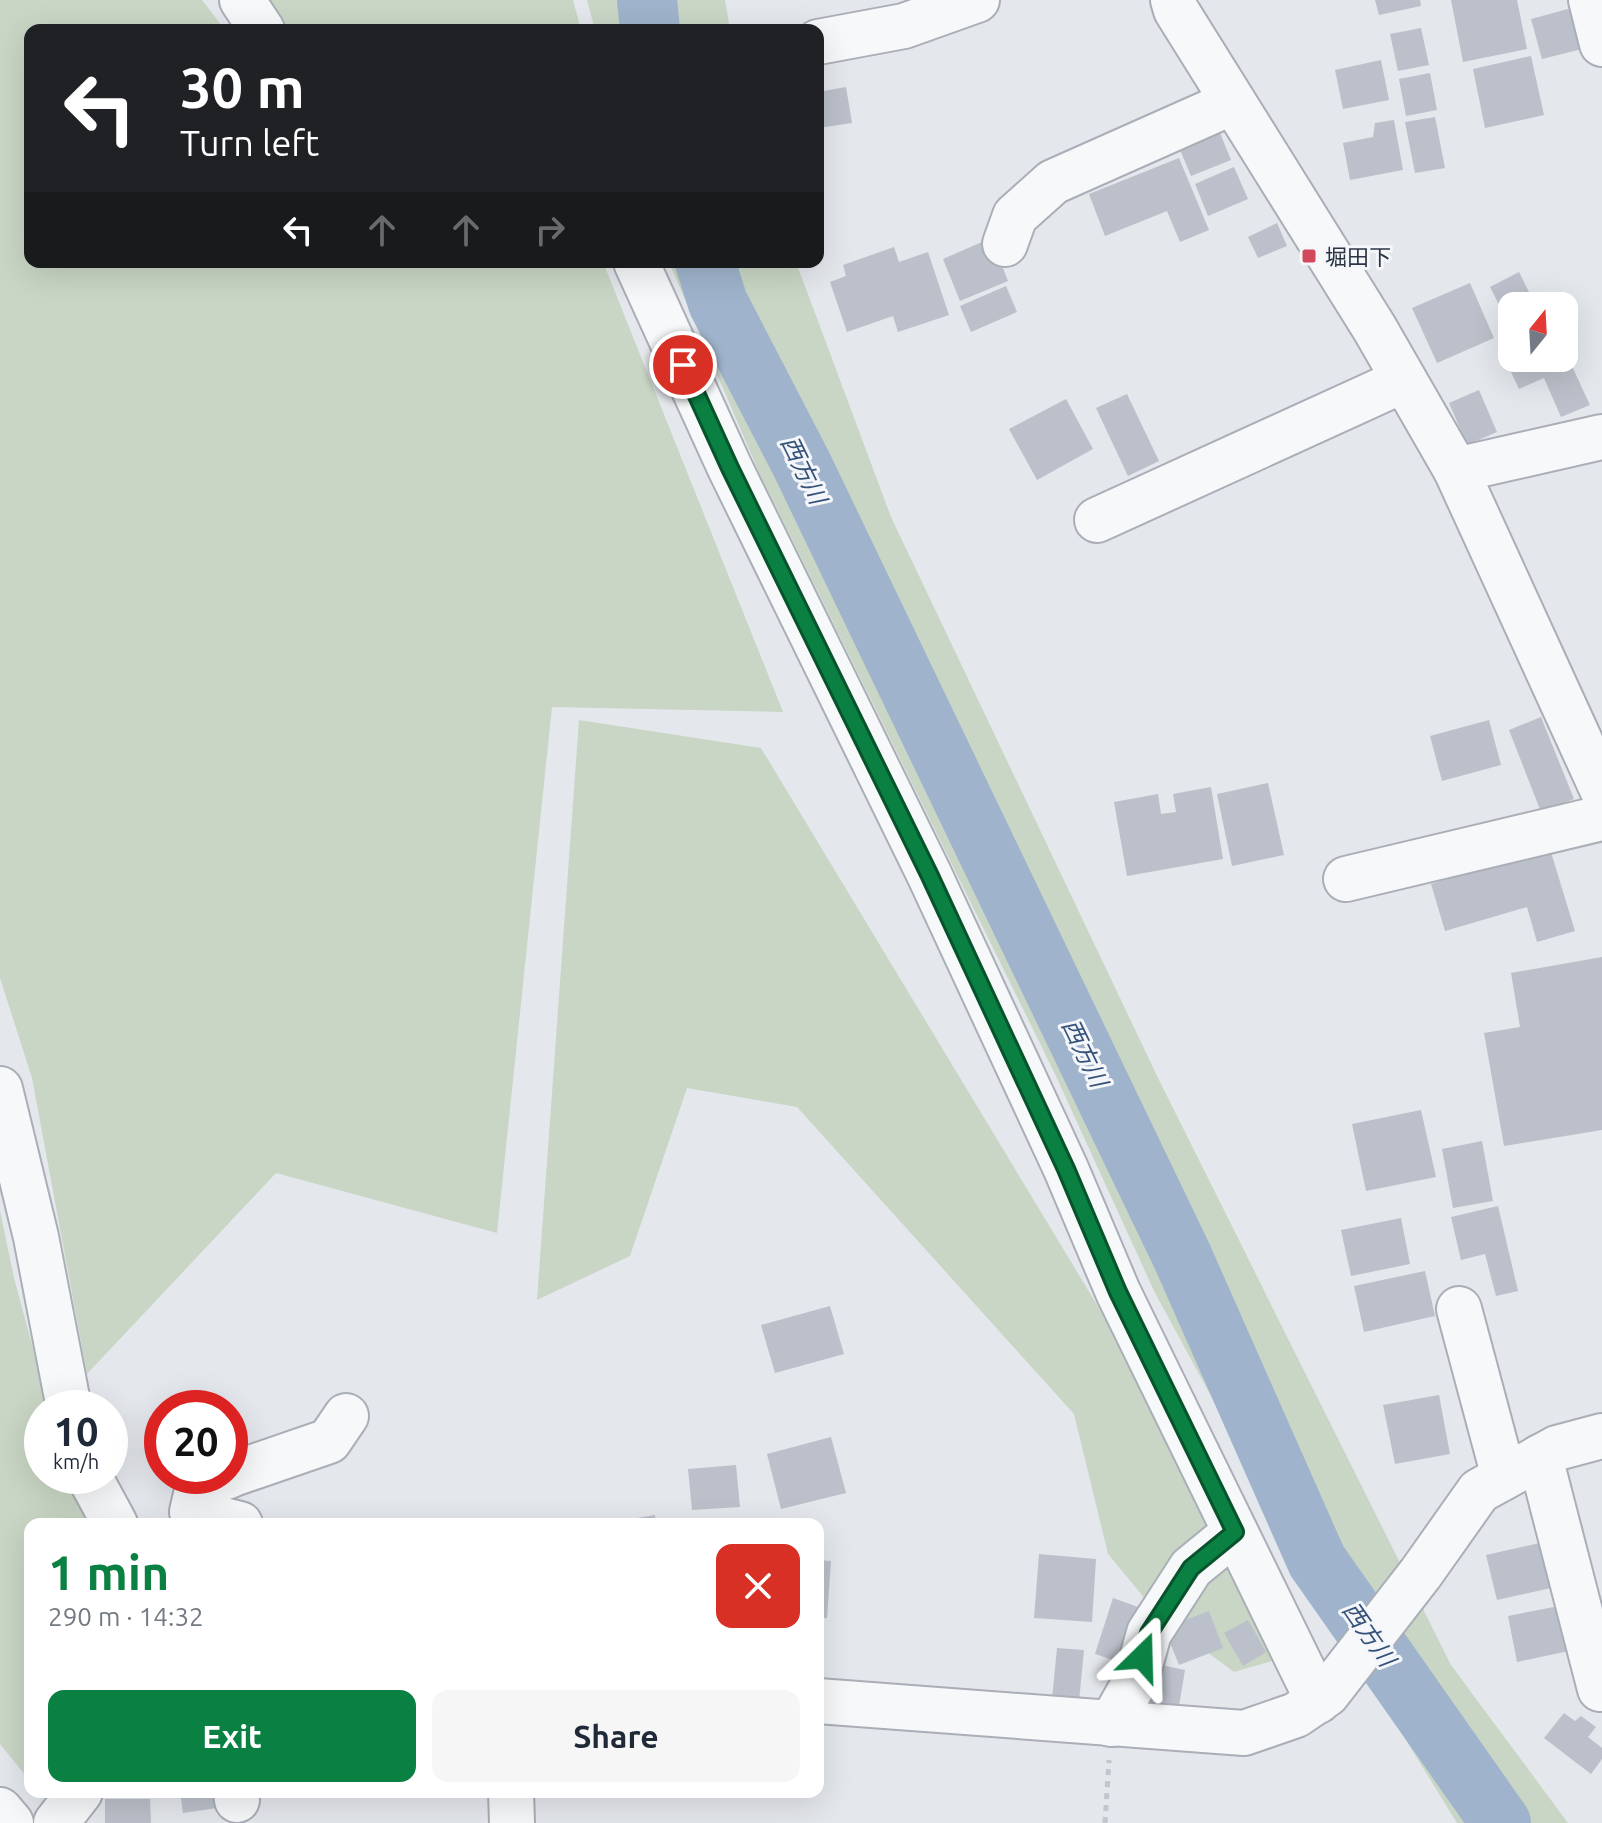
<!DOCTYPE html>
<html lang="en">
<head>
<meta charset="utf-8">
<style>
  :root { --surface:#fff; --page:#f6f6f7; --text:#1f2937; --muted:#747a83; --accent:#0b8043 }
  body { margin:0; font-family:Ubuntu,"Noto Sans JP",sans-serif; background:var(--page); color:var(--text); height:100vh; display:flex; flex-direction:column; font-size:30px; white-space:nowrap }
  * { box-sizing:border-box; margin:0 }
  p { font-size:26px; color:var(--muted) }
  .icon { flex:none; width:44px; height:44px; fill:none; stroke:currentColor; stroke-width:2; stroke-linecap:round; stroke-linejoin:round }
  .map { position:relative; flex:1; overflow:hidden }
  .sheet { position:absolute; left:24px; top:1518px; width:800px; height:280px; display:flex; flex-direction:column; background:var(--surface); border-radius:16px; box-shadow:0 8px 32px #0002 }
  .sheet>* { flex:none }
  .top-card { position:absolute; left:24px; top:24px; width:800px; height:244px; border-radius:16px; box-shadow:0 8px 32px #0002; background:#202124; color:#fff; overflow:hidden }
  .needle { width:52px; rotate:18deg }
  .tools { position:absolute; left:1498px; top:292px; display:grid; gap:16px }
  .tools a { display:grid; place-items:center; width:80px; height:80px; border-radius:16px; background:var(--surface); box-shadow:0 8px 32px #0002; font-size:40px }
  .speed { position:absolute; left:24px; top:1390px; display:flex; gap:16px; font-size:40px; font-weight:700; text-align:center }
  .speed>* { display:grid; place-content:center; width:104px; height:104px; border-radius:50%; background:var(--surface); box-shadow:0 8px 32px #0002; line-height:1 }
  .speed small { font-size:20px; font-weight:400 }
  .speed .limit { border:12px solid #d22; background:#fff; color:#111 }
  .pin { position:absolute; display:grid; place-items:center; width:68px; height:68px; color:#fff; margin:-34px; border:4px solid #fff; border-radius:50%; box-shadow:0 2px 8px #0007 }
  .me { position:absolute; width:88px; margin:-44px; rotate:22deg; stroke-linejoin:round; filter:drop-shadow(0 0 6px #0008) }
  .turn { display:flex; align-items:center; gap:28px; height:168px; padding:0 24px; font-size:36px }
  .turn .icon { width:104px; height:104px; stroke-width:2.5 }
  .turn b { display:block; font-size:56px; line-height:68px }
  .lanes { display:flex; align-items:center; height:76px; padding:0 24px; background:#0003; justify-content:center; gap:40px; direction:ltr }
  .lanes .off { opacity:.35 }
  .round { display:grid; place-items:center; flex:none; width:84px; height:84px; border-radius:16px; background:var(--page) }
  .overview { display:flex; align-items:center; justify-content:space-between; height:136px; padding:0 24px }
  h1 { font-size:48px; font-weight:700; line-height:60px; color:var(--accent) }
  .primary-button { display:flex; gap:16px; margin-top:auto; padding:16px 24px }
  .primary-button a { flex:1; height:92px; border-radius:16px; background:var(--accent); color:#fff; font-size:32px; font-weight:700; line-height:92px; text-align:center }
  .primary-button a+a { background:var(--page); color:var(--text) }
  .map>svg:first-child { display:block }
</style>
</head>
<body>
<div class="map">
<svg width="1602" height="1823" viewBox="0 0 1602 1823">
  <rect width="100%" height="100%" fill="#e4e7ec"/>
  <g fill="#c9d6c5">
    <path d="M0,0H202L225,30H30V262H603L783,712L552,707L497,1233L276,1173L87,1374L32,1078L0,978Z"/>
    <path d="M249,0H573L581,30H265Z"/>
    <path d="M587,0H725L730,30H595Z"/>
    <path d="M669,262H796L891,517L1159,1080L1451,1665L1568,1823H1457L1341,1635L1155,1293L1055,1074L758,470Z"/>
    <path d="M579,720L761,748L1237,1537L1303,1652L1234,1672L1161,1618L1108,1554L1074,1414L797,1107L687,1088L630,1256L537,1300Z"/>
    <path d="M0,1211L14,1278L49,1408H42V1476H67L101,1524H30V1781L0,1744Z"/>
  </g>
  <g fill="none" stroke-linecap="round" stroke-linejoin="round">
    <g stroke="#9fb4cc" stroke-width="60">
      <path d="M647,0L650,30"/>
      <path d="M705,262L718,303L801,463L1182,1256L1317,1561L1501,1823"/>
    </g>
  </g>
  <g fill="#bbc0ca">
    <path d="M1375,0H1420L1421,6L1379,15Z"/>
    <path d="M1451,0H1517L1527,49L1463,62Z"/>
    <path d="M1579,6L1590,47L1542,59L1531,19Z"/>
    <path d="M1421,28L1429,65L1398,71L1390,34Z"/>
    <path d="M1531,56L1544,115L1485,128L1473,69Z"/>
    <path d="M1381,60L1389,100L1343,109L1335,70Z"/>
    <path d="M1430,73L1437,110L1406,116L1399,79Z"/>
    <path d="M846,87L852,123L818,128V92Z"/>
    <path d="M1435,117L1445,168L1415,173L1405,122Z"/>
    <path d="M1394,120L1403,170L1350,180L1343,143L1373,137L1375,123Z"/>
    <path d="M1218,128L1231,160L1191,176L1178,145Z"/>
    <path d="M1179,158L1209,230L1180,242L1167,211L1105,236L1089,194Z"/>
    <path d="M1234,167L1248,199L1208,216L1195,184Z"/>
    <path d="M1277,223L1287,246L1258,258L1248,237Z"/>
    <path d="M991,238L1008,281L960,301L943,259Z"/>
    <path d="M894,247L899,262L928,252L949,315L898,332L893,316L847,332L830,282L846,276L843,265Z"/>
    <path d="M1519,272L1536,306H1512V330L1490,287Z"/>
    <path d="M1470,283L1494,338L1437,363L1412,308Z"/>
    <path d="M1006,286L1017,312L971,332L960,306Z"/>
    <path d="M1564,349L1590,405L1561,417L1544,378L1519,389L1510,370L1537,358H1564Z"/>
    <path d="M1479,390L1497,432L1467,445L1449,403Z"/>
    <path d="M1127,394L1159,461L1128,476L1096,408Z"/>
    <path d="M1066,399L1093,449L1037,480L1009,429Z"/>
    <path d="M1541,717L1574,799L1541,812L1509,730Z"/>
    <path d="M1489,720L1501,765L1442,781L1430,736Z"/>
    <path d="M1268,783L1284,855L1232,866L1217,794Z"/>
    <path d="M1211,787L1223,859L1127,876L1114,802L1158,794L1161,814L1176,812L1173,794Z"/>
    <path d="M1550,849L1575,931L1537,942L1527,907L1445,931L1431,884Z"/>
    <path d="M1602,957V1130L1504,1146L1484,1033L1520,1027L1511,973Z"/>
    <path d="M1421,1110L1436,1177L1366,1191L1352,1124Z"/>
    <path d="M1482,1141L1493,1201L1453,1208L1442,1149Z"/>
    <path d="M1498,1206L1518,1291L1496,1296L1485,1254L1461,1260L1451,1217Z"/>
    <path d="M1401,1218L1410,1264L1351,1276L1341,1230Z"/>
    <path d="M1425,1271L1435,1316L1364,1332L1354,1286Z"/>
    <path d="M830,1306L844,1354L775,1373L761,1325Z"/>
    <path d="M1439,1395L1450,1454L1395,1464L1383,1405Z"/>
    <path d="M831,1437L846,1493L781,1509L767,1454Z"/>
    <path d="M736,1465L740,1507L692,1510L688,1469Z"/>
    <path d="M655,1515L656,1524H613V1522Z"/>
    <path d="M1540,1543L1551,1588L1497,1600L1486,1555Z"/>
    <path d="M1039,1554L1096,1559L1092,1622L1034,1618Z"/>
    <path d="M818,1560L831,1561L827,1618H818Z"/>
    <path d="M1113,1598L1141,1608L1122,1663L1095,1654Z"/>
    <path d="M1559,1606L1569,1651L1517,1662L1508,1616Z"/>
    <path d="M1209,1611L1223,1648L1179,1665L1164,1628Z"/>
    <path d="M1248,1620L1266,1652L1243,1666L1224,1633Z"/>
    <path d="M1057,1648L1084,1650L1079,1702L1052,1699Z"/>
    <path d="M1157,1664L1185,1670L1178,1712L1149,1707Z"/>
    <path d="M1564,1713L1575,1721L1581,1716L1596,1727L1588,1737L1602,1748V1759L1591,1774L1544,1738Z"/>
    <path d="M180,1792H222L224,1807L183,1813Z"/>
    <path d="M105,1799H150L151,1823H105Z"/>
  </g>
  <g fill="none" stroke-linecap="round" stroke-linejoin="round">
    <defs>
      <g id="minor">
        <path d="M242,0L262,30"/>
        <path d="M1173,0L1176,10L1375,329L1456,470L1602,789"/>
        <path d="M1591,0L1602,44"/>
        <path d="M818,42L904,26L977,0"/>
        <path d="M1005,244L1015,216L1053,182L1233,102"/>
        <path d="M636,262L730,468L929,874L1066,1169L1118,1292L1318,1701"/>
        <path d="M1456,470L1602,437"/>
        <path d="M1097,520L1404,380"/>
        <path d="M1346,879L1602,818"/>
        <path d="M0,1089L36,1237L69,1408"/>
        <path d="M1459,1309L1504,1477"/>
        <path d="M1540,1457L1600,1689"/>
        <path d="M230,1475L329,1441L346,1416"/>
        <path d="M89,1476L115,1524"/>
        <path d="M229,1476L198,1486L192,1512L240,1524"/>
        <path d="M818,1701L1244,1733L1296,1715L1327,1694L1421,1573L1479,1491L1557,1448L1602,1436"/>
        <path d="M1111,1724L1136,1680L1149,1633L1171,1599L1191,1568L1235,1532"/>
        <path d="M236,1792L237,1800"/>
        <path d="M511,1792L512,1823"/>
        <path d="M0,1810L11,1823"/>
        <path d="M56,1823L80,1792"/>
      </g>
    </defs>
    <use href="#minor" stroke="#a9aeb7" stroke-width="48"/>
    <path stroke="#c2c5cb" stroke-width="5" stroke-dasharray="6 6" stroke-linecap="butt" d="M1105,1823L1109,1760"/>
    <use href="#minor" stroke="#f7f8fa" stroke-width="44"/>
  </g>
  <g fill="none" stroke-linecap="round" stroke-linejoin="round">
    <defs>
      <path id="route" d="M683,365L730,468L929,874L1066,1169L1118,1292L1235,1532L1191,1568L1149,1633L1142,1657"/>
    </defs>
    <use href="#route" stroke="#07532c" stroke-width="20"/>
    <use href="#route" stroke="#0b8043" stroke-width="14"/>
  </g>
  <rect fill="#d1495b" stroke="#f4f6f9" stroke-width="3" x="1301" y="248" width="16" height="16" rx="4"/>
  <g text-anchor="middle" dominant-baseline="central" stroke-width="6" stroke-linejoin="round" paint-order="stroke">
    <g font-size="22" fill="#2b3445" stroke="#f4f6f9" text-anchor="start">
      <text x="1325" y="256">堀田下</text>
    </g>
    <g font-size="24" font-style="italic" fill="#34527a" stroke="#f4f6f9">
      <text transform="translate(804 470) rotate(64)">西方川</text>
      <text transform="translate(1085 1053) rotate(64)">西方川</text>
      <text transform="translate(1369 1634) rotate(55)">西方川</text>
    </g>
  </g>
</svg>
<div class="tools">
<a><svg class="needle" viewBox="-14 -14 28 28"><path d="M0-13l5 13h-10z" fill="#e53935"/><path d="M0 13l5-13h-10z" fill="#747a83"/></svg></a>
</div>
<div class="speed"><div>10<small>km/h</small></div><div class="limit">20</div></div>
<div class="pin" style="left:683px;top:365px;background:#d93025"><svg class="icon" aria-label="arrive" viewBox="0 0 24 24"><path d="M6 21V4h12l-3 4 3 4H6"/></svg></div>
<svg class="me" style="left:1142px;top:1657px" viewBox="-20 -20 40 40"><path d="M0-17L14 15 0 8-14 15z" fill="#0b8043" stroke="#fff" stroke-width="4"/></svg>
<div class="top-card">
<div class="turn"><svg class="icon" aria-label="left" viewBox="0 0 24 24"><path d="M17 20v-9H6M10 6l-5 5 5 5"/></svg><div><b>30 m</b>Turn left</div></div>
<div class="lanes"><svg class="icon" aria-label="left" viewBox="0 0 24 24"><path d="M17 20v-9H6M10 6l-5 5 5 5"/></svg><svg class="icon off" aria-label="ahead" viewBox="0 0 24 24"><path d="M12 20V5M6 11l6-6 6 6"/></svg><svg class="icon off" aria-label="ahead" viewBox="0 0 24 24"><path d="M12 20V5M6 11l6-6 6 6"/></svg><svg class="icon off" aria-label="right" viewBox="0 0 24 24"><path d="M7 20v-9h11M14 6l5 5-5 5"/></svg></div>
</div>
<section class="sheet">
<div class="overview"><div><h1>1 min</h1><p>290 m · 14:32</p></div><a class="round" style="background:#d93025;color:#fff"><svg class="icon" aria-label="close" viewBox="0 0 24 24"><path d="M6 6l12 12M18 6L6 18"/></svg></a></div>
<div class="primary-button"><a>Exit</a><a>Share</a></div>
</section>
</div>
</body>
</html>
